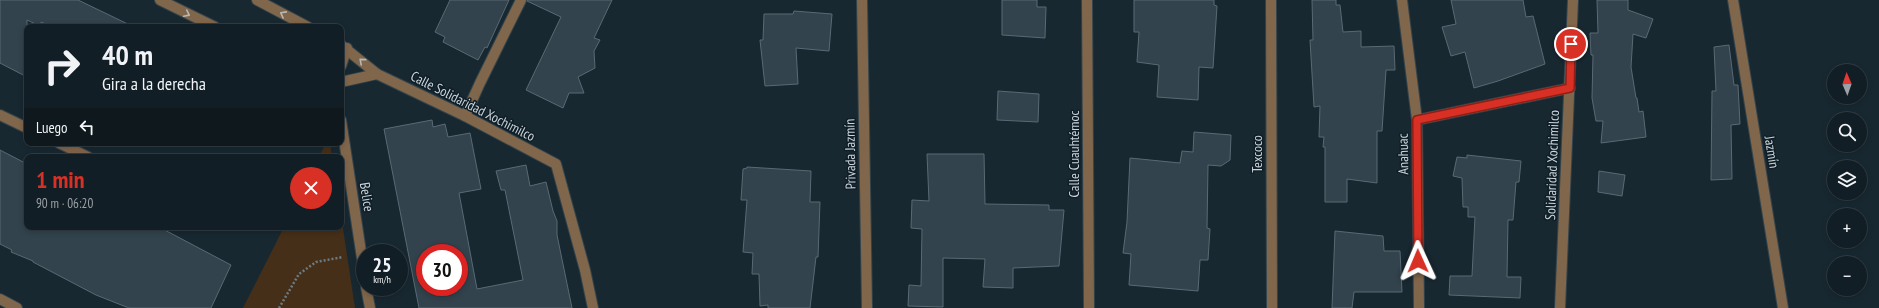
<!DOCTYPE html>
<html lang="es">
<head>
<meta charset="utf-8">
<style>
  :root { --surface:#121e25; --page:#1b272d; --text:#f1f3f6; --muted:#9ca2a7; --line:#313c42; --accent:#d93025 }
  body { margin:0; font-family:"PT Sans Narrow",sans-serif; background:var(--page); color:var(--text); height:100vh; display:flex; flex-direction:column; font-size:15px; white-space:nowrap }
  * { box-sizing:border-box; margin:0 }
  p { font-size:13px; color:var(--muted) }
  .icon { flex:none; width:22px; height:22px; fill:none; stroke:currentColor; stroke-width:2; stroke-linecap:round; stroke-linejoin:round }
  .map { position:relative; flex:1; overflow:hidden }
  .side { position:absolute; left:24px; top:154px; width:320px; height:76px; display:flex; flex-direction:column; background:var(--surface); border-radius:8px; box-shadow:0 2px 6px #0003,0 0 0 1px var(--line) }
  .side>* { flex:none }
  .top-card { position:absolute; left:24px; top:24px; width:320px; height:122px; border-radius:8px; box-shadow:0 2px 6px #0003,0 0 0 1px var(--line); background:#121e25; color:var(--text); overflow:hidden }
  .needle { width:26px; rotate:358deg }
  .tools { position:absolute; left:1827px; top:64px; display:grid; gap:8px }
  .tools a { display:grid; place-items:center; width:40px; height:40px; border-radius:50%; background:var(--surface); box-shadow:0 2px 6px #0003,0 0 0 1px var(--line); font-size:20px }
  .speed { position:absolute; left:356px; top:244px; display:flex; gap:8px; font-size:20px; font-weight:700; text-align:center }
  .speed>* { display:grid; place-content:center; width:52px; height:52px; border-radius:50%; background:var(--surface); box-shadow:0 2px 6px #0003,0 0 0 1px var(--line); line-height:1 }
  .speed small { font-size:10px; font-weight:400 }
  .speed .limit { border:6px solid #d22; background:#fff; color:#111 }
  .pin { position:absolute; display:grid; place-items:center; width:34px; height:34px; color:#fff; margin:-17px; border:2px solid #fff; border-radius:50%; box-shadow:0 1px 4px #0007 }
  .me { position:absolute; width:44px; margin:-22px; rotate:359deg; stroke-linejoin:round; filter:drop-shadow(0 0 3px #0008) }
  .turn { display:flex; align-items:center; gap:14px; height:84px; padding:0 12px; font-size:18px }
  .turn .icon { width:52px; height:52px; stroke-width:2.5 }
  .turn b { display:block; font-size:28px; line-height:34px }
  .then { display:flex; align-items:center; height:38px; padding:0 12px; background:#0003; gap:8px; font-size:15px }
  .round { display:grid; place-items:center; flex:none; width:42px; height:42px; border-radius:21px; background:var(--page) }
  .summary { display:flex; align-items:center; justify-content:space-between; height:68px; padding:0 12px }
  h1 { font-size:24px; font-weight:700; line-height:30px; color:var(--accent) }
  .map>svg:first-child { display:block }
</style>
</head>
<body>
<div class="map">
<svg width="1879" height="308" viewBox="0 0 1879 308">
  <rect width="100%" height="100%" fill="#182831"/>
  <g fill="#452f18">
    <path d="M326,143H330L332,157H319Z"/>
    <path d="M341,215L355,308H243L284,227H341Z"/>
  </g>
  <g fill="#32434d" stroke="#596a75" fill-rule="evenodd">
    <path d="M0,0H78L134,27H54L41,22L40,26L27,20V77L0,63Z"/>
    <path d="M450,0H509L487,48L485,47L478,60L443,42L445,37L435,32Z"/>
    <path d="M527,0H612L594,38L600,40L594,51L595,68L578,77L584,93H569L563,108L526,90L561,17L527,1Z"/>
    <path d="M1002,0H1037V7H1046L1045,38L1002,35Z"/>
    <path d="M1134,0H1214V5L1217,6L1213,68L1199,67L1198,100L1157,97L1159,65L1137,62L1139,32H1134Z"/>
    <path d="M1312,0H1336V5H1340L1343,32L1361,31V47L1394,46L1395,70H1386L1382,131H1377V183L1347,179V202H1325V147H1323L1324,137H1319L1320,106L1314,107L1310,40H1313Z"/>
    <path d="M1451,0H1523L1526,17L1533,16L1545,64L1498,81L1474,88L1465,52L1451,56L1442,27L1456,24Z"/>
    <path d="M1597,0H1628V10L1653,19L1646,38L1633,34L1631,67L1636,98H1637L1639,112L1643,111L1646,137L1601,143L1603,121H1596L1592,98L1593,55H1591L1590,33H1598Z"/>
    <path d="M794,11L832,14L829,51L796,48L798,84L765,86L760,40H763L764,14H793Z"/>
    <path d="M1729,45L1734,85H1738L1740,124L1731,125L1732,179L1711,180L1712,91H1716L1714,47Z"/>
    <path d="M998,91L1039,94L1038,122L997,120Z"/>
    <path d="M432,120L433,127L445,124L448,137L470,133L481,189L459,193L477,289L523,280L505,190H501L496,171L526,165L530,186L546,182L553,211L557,221V235L572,308H419L384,129ZM425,253H459V287H425Z"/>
    <path d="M1194,132L1231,135L1230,160L1221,166L1208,165L1207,228L1210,229L1208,260H1200L1198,291L1129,285L1131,254L1123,253L1127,222L1130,158L1180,163L1182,151L1193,152Z"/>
    <path d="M0,150L27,164V227H159L231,265L211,308H129L96,295L33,262V261L11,252L12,250L0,244Z"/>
    <path d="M927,154H984L985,204L1049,205V210H1064L1059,266L1013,268V288L983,287L985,259L943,258V307L908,306L909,285L921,286L922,229L911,228L912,200L929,201Z"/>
    <path d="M1467,155L1521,161L1519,182H1516L1513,220H1508L1507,277H1521L1520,298L1449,295L1450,276H1472L1475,217H1468V207H1463L1462,178L1453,176L1457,157L1467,158Z"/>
    <path d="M747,167L811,171L810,202H820L818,257H816L810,308H768V305L760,306L759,274H752L753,253L743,252L747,200H741L743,169L747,168Z"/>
    <path d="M1599,171L1625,175L1622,196L1598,192Z"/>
    <path d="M1335,231L1383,236L1384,251H1400L1402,292H1354L1352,308H1332Z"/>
  </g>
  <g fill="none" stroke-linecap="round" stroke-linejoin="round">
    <defs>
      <g id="minor">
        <path d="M160,0L215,27"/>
        <path d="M257,0L308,27"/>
        <path d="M862,0L867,308"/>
        <path d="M1087,0L1089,308"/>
        <path d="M1271,0L1272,308"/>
        <path d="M1402,0L1417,120L1419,308"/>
        <path d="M1733,0L1783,308"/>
        <path d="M341,45L377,74L465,116L556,164L585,270L593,308"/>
        <path d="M341,66L347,48"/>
        <path d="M341,82L377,74"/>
        <path d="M0,115L27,128"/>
        <path d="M465,116L480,83L521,0"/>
        <path d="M341,120L365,278"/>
        <path d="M1417,120L1570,88"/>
        <path d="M59,143L88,157"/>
        <path d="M366,287L370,308"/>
        <path d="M0,299L17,308"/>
        <path d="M1560,308L1573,0"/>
      </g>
    </defs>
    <use href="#minor" stroke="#34444c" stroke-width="12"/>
    <path stroke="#6e7b82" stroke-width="2.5" stroke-dasharray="2 2" stroke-linecap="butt" d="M279,308L299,274L316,262L343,257"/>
    <use href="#minor" stroke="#80664b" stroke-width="10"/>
  </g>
  <defs><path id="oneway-chevron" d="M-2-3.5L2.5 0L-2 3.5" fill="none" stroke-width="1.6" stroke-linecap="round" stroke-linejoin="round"/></defs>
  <g stroke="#b8b8b6">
    <use href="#oneway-chevron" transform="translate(187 14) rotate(26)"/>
    <use href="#oneway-chevron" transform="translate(283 14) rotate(-152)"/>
    <use href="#oneway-chevron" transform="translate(362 61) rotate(-139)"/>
  </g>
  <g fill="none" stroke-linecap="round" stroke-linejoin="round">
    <defs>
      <path id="route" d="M1418,261L1417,120L1570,88L1571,44"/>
    </defs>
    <use href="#route" stroke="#8d1f18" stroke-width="10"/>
    <use href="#route" stroke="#d93025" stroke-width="7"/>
  </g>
  <g text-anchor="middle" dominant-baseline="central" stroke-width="3" stroke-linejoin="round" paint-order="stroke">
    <g font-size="14" fill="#cad4da" stroke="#0f1e27">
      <text transform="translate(473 106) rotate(27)">Calle Solidaridad Xochimilco</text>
      <text transform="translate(1772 152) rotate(81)">Jazmín</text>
      <text transform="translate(850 154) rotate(-91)">Privada Jazmín</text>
      <text transform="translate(1074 154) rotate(-90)">Calle Cuauhtémoc</text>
      <text transform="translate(1257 154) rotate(-90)">Texcoco</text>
      <text transform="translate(1403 154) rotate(-91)">Anahuac</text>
      <text transform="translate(1552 165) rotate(-88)">Solidaridad Xochimilco</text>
      <text transform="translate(367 197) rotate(81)">Belice</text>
    </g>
  </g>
</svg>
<div class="tools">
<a><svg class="needle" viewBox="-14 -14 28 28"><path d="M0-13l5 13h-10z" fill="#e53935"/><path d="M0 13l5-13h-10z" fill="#9ca2a7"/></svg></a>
<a><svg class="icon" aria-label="search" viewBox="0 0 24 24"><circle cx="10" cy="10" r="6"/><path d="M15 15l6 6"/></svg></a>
<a><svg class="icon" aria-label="layers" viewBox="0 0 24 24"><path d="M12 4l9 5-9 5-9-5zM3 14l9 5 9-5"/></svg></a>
<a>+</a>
<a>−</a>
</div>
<div class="speed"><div>25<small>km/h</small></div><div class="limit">30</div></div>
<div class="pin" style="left:1571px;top:44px;background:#d93025"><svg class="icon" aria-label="arrive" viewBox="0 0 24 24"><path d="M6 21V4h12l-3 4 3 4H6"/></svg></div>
<svg class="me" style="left:1418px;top:261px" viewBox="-20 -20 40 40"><path d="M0-17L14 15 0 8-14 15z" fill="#d93025" stroke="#fff" stroke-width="4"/></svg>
<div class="top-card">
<div class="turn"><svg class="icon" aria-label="right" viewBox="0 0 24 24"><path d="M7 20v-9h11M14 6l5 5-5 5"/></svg><div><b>40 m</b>Gira a la derecha</div></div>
<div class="then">Luego<svg class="icon" aria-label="left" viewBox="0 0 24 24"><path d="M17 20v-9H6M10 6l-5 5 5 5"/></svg></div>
</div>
<section class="side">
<div class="summary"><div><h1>1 min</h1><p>90 m · 06:20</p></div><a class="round" style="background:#d93025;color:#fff"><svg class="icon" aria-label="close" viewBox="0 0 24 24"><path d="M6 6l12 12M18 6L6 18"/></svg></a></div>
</section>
</div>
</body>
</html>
